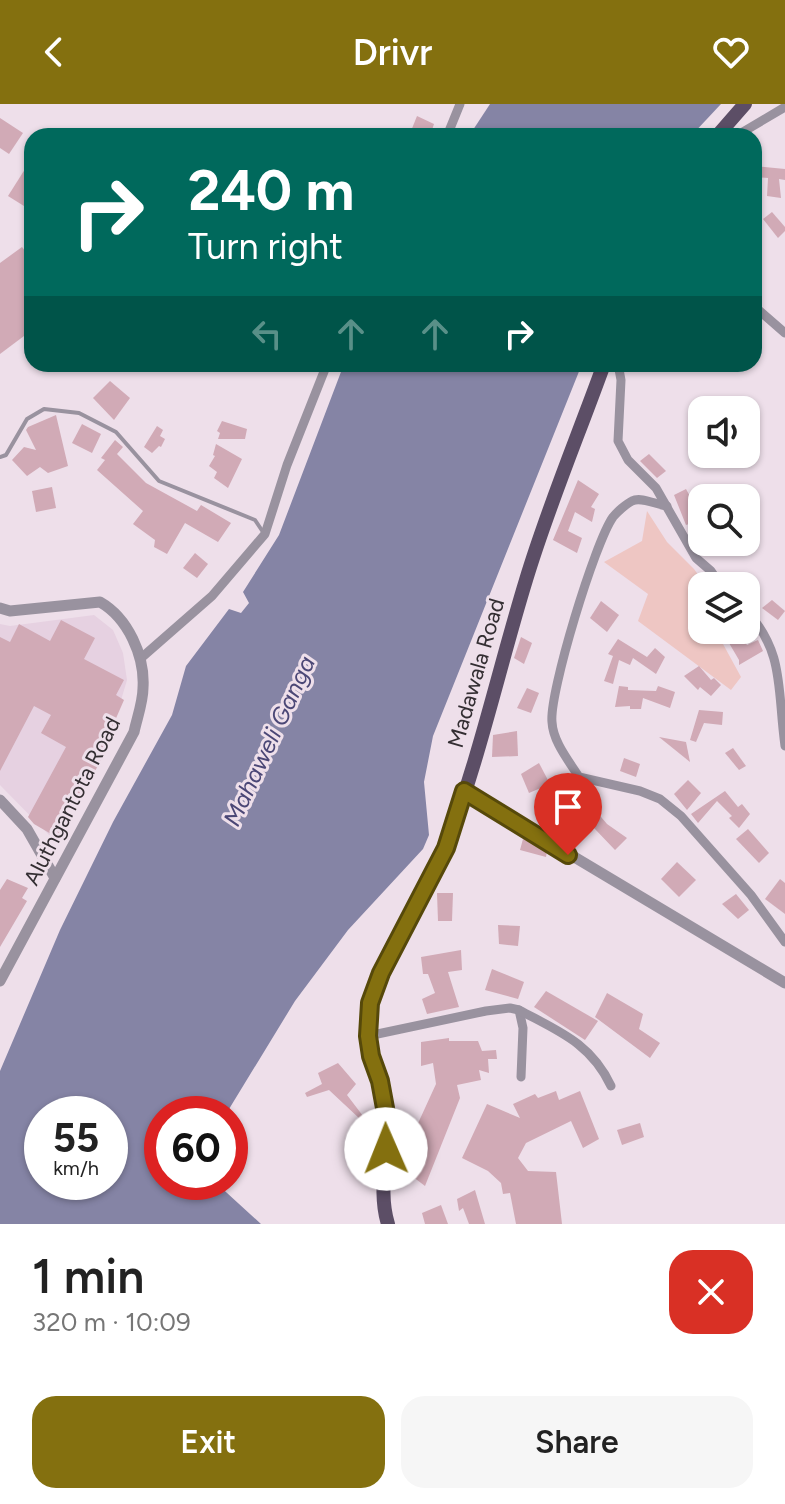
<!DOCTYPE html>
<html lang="en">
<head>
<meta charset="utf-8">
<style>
  :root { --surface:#fff; --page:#f6f6f6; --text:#222; --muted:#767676; --accent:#84700f }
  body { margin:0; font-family:Figtree,sans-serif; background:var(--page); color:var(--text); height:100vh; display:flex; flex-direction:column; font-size:30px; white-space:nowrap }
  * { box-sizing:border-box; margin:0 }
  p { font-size:26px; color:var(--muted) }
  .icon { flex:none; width:44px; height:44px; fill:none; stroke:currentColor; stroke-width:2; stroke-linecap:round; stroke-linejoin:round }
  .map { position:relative; height:1120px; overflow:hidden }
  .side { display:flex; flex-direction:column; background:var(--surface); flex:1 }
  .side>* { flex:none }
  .top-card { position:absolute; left:24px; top:24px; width:738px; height:244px; border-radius:24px; box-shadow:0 2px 6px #0004; background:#00695c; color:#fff; overflow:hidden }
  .tools { position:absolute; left:688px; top:292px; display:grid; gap:16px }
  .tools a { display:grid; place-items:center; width:72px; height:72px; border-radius:16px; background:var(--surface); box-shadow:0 2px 6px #0004; font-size:40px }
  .speed { position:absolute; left:24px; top:992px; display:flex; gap:16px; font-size:40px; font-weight:700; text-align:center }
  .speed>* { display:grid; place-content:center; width:104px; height:104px; border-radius:50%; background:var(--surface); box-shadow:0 2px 6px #0004; line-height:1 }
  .speed small { font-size:20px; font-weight:400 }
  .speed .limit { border:12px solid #d22; background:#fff; color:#111 }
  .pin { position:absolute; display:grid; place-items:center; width:68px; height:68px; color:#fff; margin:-82px -34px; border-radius:50% 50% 50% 0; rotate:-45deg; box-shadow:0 0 8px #0007 }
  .pin .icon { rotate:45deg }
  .me { position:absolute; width:88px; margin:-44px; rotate:359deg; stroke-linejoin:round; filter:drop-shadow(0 0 6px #0008) }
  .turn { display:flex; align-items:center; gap:28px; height:168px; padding:0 32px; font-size:36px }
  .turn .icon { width:104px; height:104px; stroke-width:2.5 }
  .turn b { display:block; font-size:56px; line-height:68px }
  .lanes { display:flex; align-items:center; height:76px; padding:0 32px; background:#0003; justify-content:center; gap:40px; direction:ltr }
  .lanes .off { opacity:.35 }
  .round { display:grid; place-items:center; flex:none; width:84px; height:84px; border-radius:24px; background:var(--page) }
  .headline { display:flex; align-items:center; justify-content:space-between; height:136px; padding:0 32px }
  h1 { font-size:48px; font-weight:600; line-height:60px }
  .button { display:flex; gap:16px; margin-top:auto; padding:16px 32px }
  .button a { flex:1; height:92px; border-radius:24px; background:var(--accent); color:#fff; font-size:32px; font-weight:600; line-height:92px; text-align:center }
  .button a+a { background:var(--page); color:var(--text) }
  header { display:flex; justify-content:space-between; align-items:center; height:104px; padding:0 32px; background:var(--accent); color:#fff; font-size:36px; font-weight:600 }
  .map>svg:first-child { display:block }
</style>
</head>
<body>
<header><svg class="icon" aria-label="back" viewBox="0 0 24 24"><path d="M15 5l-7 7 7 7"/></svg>Drivr<svg class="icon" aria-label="heart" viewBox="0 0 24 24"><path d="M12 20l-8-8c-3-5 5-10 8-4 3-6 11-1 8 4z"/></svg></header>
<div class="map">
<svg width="785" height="1120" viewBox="0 0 785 1120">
  <rect width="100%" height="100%" fill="#eedfea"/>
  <path fill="#e6d1e1" d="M94,511L113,526L123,549L127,576L119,603L54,736L0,681V520L10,522Z"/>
  <path fill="#eec6c3" d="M647,407L667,438L694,465L706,482H702V526H708L711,532L723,540L741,573L731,586L638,517L648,490L604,458L642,437Z"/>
  <g fill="#8584a5" fill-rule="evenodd">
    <path d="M490,0H721L691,32H469Z"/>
    <path d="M344,260H582L433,632L424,678L429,731L423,745L348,826L295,897L226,1010H162V1078H215L261,1120H0V967L60,826L113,718L172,611L186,562L229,505L241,509L249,499L243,488L279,431ZM42,1010H110V1078H42Z"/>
  </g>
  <g fill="#d1aab6">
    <path d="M417,12L434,20L430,32H409Z"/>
    <path d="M0,14L23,29L9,50L0,44Z"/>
    <path d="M32,54V107L8,92Z"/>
    <path d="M754,62L785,65V76L779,75L781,94L767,92L768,74L754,73Z"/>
    <path d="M772,108L785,123V127L778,134L763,115Z"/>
    <path d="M22,143L32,156V226L0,250V159Z"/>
    <path d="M110,277L130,294L114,316L93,294Z"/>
    <path d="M56,311L68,362L48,369L40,363L27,372L12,356L24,343L36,346L26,326L28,323Z"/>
    <path d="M222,317L247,325L245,335H218L220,329L217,327Z"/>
    <path d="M82,320L101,330L92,349L72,339Z"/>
    <path d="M157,322L163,326L160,332L165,335L161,343L159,342L152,349L144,343Z"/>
    <path d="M115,336L123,343L117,350L146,379L197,407L201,401L231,419L218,438L185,419L167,450L154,443L155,436L133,420L143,407L97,366L105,356L101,354Z"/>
    <path d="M216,340L242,355L228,384L214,374L217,368L209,362L215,352L213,351Z"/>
    <path d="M649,350L666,367L657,374L640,357Z"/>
    <path d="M578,376L599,390L591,403L595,405L592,418L575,408L568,427L582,434L577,449L553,436Z"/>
    <path d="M52,383L56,404L36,408L32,387Z"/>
    <path d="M686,385L698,407L692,409L695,418L686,421L674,391Z"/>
    <path d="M195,449L208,460L197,474L183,464Z"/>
    <path d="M772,496L785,507L778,516L762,504Z"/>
    <path d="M601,497L619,511L607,528L590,514Z"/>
    <path d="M61,516L95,534L84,555L124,576L116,591L124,596L110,628L115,631L58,734L34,720L28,713L66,643L41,629L51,611L34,602L0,667V533L10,538L19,520L50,537Z"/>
    <path d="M741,531L747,541L758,536L763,547L739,561V556L729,539Z"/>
    <path d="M521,533L532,539L524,560L514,554Z"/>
    <path d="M618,535L647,553L655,544L665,553L656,570L633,554L630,561L619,556L613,580L604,577L613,552L608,550Z"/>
    <path d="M699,562L711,576L714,574L721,581L711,592L700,583L698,586L684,572Z"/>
    <path d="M619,582L628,583V586L656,587L658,582L675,588L670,604L643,594L641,605H630V602L615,603Z"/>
    <path d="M527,584L539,589L531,609L517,604Z"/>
    <path d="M699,606L723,608L722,621L704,619L696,638L690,636Z"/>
    <path d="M517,627L518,652L492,653L493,631Z"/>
    <path d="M659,633L686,638L690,658Z"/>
    <path d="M733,644L746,662L739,666L725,649Z"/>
    <path d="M624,654L640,660L636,673L620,667Z"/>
    <path d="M539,659L550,680L529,689L521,670Z"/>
    <path d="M688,676L701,689L687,706L674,690Z"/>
    <path d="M559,684L585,704L590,700L607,720L627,734L615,746L573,702L569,707L553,693Z"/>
    <path d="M725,687L738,703L742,700L750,710L739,724L729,714L732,712L717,697L698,719L691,710Z"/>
    <path d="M748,725L769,749L759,759L736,735Z"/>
    <path d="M523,735L547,747L546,753L520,746Z"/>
    <path d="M677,758L696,776L679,793L661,775Z"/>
    <path d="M7,775L28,784L22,794L27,797L0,843V786Z"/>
    <path d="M780,775L785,779V810L765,795Z"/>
    <path d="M437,789H453L452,817H438Z"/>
    <path d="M736,790L749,806L738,815L722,800Z"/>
    <path d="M498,821L520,822L518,842L499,840Z"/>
    <path d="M461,846L462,866L448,868L459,903L427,910L422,895L435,889L428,870H423L421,853Z"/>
    <path d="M492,865L524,878L518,895L485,886Z"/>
    <path d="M546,887L598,917L585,936L534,903Z"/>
    <path d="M607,889L643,910L639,925L660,939L650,954L595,913Z"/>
    <path d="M449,934V937H478L482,947L496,946L497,955H488L489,969L479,966L481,976L457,981L460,994L425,1082L404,1066L417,1039H409L436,980L433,959L421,962V938Z"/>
    <path d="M338,959L356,980L347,991L363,1012L360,1015L329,986L307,993L305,989L322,980L318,969Z"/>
    <path d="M556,987L559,996L580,987L599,1035L583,1044L571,1017L526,1039L518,1054L528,1067L556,1068L562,1120H516L510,1089L503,1090L501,1079L488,1067L462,1054L487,1000L520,1014L513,1000L535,990L538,994Z"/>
    <path d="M640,1019L644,1033L622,1041L617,1026Z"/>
    <path d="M475,1086L485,1120H469L463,1104L459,1107L457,1095Z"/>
    <path d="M441,1101L448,1120H425L422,1109Z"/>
  </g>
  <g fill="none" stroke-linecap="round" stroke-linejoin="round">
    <path stroke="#99929f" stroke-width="4" d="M0,353L6,351L27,315L44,305L79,309L116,328L159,377L255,416L263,428"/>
    <g stroke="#99929f" stroke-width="9">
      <path d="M447,32L460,0"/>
      <path d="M736,32L785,3"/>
      <path d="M754,202L785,229"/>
      <path d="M618,260L621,276L618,337L628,356L656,384L696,454L711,467L721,482"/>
      <path d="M667,402C657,401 641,392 632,397C626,400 617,408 613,413C595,438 549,589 552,618C553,638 569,657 579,673L640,687L660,695L681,712L751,791L785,838"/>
      <path d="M746,506C785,549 777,584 785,642"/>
      <path d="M140,555L212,492L265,430L287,361L327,260"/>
      <path d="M519,906L523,924L521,973"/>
      <path d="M368,932L486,907L510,904L519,906C558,927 591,939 611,982"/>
    </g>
    <g stroke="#99929f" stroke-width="11">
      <path d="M0,504L10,507L100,498C128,514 145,552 143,584C143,598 137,614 134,628L0,877"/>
      <path d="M464,687L785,879"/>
      <path d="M0,696L27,725L55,774"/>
    </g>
    <g stroke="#5c4e66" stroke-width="14">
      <path d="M717,32L745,0"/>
      <path d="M388,1120C377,1085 390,1048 386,1012C382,973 363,940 370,900C379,849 428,791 446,742C479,656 499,564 526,476C548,403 578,332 604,260"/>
    </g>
  </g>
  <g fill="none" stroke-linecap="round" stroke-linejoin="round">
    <defs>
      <path id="route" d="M386,1045L387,1015L380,977L371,952L368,932L370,899L381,869L446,744L464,687L568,751"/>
    </defs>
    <use href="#route" stroke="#56490a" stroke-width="20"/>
    <use href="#route" stroke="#84700f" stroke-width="14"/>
  </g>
  <g text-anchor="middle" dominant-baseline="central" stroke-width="6" stroke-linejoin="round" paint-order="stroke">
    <g font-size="22" fill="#332e32" stroke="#eedfea">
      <text transform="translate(476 569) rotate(-74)">Madawala Road</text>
      <text transform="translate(72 697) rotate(-63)">Aluthgantota Road</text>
    </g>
    <g font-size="24" font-style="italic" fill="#4b4776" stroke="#eedfea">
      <text transform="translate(269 637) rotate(-65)">Mahaweli Ganga</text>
    </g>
  </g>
</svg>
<div class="tools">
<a><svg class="icon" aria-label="sound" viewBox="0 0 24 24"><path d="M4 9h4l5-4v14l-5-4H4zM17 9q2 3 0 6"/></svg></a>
<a><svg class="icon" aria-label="search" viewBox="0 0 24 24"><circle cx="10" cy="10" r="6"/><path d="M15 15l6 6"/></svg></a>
<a><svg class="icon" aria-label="layers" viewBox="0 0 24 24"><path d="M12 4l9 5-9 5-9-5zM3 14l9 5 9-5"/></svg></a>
</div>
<div class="speed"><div>55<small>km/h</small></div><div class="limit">60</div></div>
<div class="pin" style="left:568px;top:751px;background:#d93025"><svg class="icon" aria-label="arrive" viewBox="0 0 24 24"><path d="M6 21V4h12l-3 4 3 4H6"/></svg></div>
<svg class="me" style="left:386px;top:1045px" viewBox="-20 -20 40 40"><circle r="19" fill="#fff"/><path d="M0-13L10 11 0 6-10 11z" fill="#84700f"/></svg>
<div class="top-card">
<div class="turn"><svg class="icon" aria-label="right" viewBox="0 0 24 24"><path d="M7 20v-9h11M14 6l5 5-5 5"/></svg><div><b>240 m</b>Turn right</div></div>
<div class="lanes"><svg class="icon off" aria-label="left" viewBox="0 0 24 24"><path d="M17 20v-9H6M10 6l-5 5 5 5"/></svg><svg class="icon off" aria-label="ahead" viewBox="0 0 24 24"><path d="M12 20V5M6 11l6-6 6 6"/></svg><svg class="icon off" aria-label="ahead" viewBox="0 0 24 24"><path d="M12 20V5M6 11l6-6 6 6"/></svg><svg class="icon" aria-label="right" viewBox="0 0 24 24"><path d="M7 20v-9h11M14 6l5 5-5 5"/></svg></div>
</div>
</div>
<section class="side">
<div class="headline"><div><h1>1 min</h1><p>320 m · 10:09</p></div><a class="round" style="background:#d93025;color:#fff"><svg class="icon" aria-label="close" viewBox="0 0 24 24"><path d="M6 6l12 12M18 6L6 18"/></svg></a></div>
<div class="button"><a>Exit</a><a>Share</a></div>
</section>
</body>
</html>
